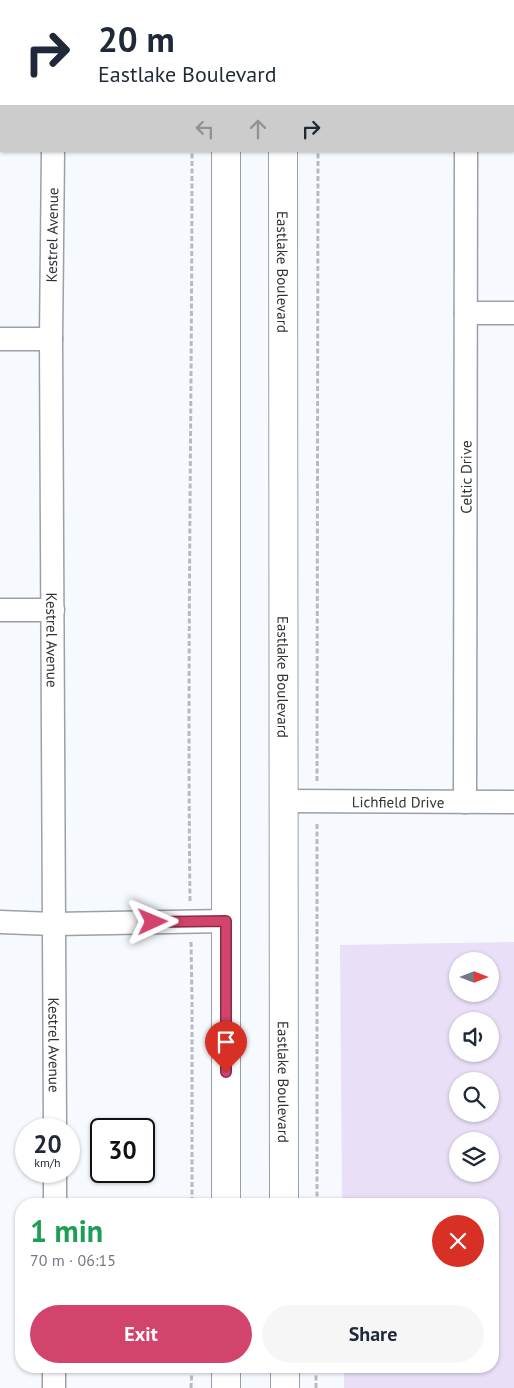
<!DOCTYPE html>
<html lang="en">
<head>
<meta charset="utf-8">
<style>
  :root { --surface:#fff; --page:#f6f6f7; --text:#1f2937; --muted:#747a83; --accent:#d2446b }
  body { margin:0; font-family:"PT Sans",sans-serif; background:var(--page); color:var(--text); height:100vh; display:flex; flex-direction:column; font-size:19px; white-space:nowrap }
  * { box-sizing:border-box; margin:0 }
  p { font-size:16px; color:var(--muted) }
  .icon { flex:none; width:28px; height:28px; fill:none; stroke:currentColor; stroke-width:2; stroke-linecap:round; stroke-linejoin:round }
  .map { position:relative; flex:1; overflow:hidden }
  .sheet { position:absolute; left:15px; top:1198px; width:484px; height:175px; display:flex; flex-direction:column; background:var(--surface); border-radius:20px; box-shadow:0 1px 4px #0004 }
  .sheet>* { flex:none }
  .hud { position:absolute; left:0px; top:0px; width:515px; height:152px; box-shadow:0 1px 4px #0004; background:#fff; color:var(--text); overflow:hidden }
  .needle { width:32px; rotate:90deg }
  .controls { position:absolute; left:449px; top:952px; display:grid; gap:10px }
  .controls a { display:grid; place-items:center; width:50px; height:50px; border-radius:50%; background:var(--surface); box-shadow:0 1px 4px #0004; font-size:25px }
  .speed { position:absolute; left:15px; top:1118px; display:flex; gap:10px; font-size:25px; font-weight:700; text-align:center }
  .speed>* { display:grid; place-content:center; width:65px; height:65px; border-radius:50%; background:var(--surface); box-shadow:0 1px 4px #0004; line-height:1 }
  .speed small { font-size:12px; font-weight:400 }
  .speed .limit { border:2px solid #111; border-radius:8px; background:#fff; color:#111 }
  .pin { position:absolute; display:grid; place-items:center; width:42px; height:42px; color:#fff; margin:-51px -21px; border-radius:50% 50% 50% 0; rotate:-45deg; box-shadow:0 0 5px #0007 }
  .pin .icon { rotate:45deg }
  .me { position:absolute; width:55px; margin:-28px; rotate:89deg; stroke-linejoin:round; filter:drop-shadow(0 0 4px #0008) }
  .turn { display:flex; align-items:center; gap:18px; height:105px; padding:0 15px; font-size:22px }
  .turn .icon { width:65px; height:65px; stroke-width:2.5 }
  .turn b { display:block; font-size:35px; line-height:42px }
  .lanes { display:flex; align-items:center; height:48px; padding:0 15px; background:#0003; justify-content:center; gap:25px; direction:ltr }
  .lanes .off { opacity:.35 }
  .round { display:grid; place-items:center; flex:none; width:52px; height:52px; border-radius:26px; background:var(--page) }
  .overview { display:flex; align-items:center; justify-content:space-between; height:85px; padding:0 15px }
  h1 { font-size:30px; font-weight:700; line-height:38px; color:#1e9e55 }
  .action { display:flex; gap:10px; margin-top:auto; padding:10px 15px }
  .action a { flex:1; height:58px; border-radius:30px; background:var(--accent); color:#fff; font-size:20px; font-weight:700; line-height:58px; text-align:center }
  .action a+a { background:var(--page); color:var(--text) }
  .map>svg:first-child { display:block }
</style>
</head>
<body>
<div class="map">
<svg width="514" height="1388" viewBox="0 0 514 1388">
  <rect width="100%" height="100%" fill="#f6faff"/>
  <path fill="#e9e0f8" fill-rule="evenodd" d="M514,942V1388H344V1366H492V1204H342L340,945ZM458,961H490V994H458ZM458,1021H490V1054H458ZM458,1081H490V1114H458ZM490,1141V1174H458V1141Z"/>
  <rect fill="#ced0f6" stroke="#b3b4be" x="361" y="0" width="60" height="1"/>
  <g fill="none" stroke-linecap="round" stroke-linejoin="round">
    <defs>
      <g id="minor">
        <path d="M55,1V0"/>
        <path d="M466,1V0"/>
        <path d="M0,83H1"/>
        <path id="s1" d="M53,151L51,339L55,1129"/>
        <path d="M466,313H514"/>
        <path d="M0,339H51"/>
        <path d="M0,610H53"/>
        <path id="s2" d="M283,801L514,802"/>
        <path id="s3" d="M465,802L466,151"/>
        <path d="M0,922L54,924L226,921"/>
        <path d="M55,1204V1171"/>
        <path d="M54,1388V1366"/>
      </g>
      <g id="major">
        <path d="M226,0V1"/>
        <path d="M283,1V0"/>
        <path d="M226,151V1204"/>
        <path id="s4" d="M283,151L284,1204"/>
        <path d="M285,1366V1388"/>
        <path d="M226,1388V1366"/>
      </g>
    </defs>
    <use href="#minor" stroke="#9ba0a8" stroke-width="25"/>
    <use href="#major" stroke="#9ba0a8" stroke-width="30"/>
    <g stroke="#b7bbbf" stroke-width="3" stroke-dasharray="5 2.5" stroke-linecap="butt">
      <path d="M318,0V1"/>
      <path d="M193,1V0"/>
      <path d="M317,781L318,151"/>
      <path d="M190,901C187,651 192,401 192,151"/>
      <path d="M191,942L192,999V1204"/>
      <path d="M317,1204V822"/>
      <path d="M191,1388L192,1366"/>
      <path d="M316,1388V1366"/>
    </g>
    <use href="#minor" stroke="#fff" stroke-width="22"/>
    <use href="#major" stroke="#fff" stroke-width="28"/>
  </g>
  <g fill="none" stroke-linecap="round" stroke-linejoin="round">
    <defs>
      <path id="route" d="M153,922L226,921V1072"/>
    </defs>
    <use href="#route" stroke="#882c46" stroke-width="12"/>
    <use href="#route" stroke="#d2446b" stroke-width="9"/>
  </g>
  <g text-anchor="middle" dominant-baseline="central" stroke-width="4" stroke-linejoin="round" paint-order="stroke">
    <g font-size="15" fill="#303235" stroke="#fff">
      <text transform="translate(52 235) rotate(-89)">Kestrel Avenue</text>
      <text stroke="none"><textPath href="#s4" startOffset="121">Eastlake Boulevard</textPath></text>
      <text stroke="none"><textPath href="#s3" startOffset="325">Celtic Drive</textPath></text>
      <text stroke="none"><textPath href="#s1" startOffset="489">Kestrel Avenue</textPath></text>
      <text stroke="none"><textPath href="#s4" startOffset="526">Eastlake Boulevard</textPath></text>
      <text stroke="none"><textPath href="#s2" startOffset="115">Lichfield Drive</textPath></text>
      <text stroke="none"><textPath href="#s1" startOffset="894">Kestrel Avenue</textPath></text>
      <text stroke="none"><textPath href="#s4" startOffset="931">Eastlake Boulevard</textPath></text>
    </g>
  </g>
</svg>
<div class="controls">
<a><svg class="needle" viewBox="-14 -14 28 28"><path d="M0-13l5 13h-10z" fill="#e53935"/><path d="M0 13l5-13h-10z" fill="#747a83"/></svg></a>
<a><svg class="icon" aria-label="sound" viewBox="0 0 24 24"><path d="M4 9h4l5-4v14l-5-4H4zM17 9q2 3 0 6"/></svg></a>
<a><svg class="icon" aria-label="search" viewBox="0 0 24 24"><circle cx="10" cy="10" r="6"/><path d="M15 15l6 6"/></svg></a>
<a><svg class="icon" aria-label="layers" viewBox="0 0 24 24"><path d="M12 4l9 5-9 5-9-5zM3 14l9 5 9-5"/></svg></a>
</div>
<div class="speed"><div>20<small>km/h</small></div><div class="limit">30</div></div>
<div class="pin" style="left:226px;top:1072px;background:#d93025"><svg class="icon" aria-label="arrive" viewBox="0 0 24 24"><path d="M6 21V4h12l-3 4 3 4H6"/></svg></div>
<svg class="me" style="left:153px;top:922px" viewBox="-20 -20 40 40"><path d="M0-17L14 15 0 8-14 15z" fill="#d2446b" stroke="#fff" stroke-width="4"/></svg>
<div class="hud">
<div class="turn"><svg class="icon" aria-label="right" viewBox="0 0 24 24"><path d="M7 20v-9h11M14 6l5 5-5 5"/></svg><div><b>20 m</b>Eastlake Boulevard</div></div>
<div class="lanes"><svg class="icon off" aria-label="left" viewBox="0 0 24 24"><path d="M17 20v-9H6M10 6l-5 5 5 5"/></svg><svg class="icon off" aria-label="ahead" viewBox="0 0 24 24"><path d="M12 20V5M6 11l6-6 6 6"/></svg><svg class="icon" aria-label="right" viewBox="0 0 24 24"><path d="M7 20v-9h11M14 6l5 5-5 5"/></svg></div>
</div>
<section class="sheet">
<div class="overview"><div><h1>1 min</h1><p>70 m · 06:15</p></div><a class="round" style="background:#d93025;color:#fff"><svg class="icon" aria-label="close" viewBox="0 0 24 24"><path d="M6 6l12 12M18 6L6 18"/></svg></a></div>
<div class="action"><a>Exit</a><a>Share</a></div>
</section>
</div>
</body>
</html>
